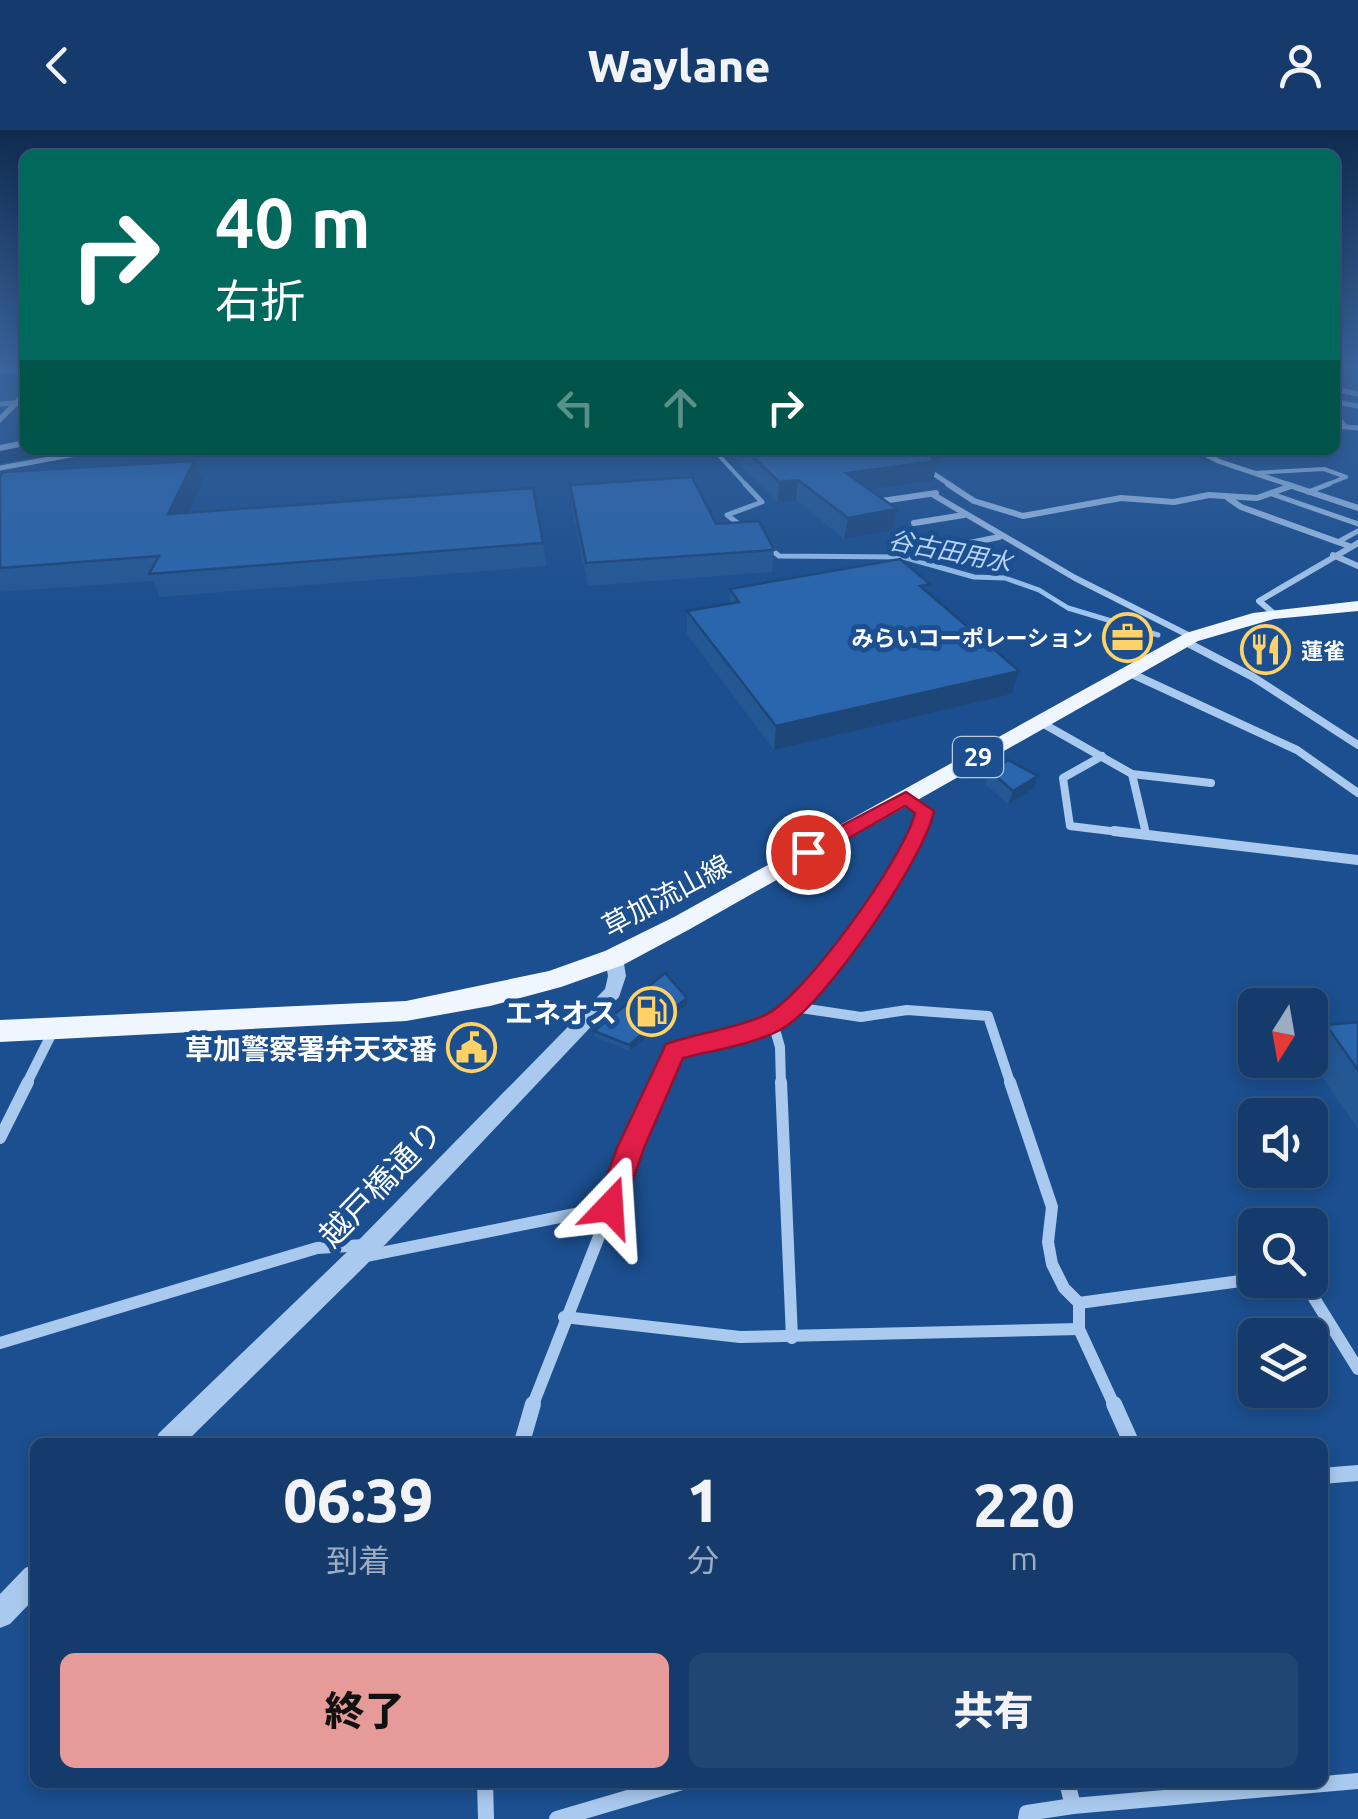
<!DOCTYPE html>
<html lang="ja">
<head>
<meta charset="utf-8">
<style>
  :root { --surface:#143b6b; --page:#214673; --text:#f1f3f6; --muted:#9dadc1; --line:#33557e; --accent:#e69b98 }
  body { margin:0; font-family:Ubuntu,"Noto Sans JP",sans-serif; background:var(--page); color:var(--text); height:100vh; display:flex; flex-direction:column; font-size:38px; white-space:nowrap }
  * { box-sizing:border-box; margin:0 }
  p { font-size:32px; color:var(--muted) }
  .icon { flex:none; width:55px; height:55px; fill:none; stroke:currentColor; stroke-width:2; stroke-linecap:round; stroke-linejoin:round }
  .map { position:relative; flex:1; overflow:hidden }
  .drawer { position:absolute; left:30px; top:1308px; width:1298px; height:350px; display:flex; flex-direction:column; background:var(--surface); border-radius:15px; box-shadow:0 5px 15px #0003,0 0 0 2px var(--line) }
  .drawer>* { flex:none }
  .top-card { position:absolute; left:20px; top:20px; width:1320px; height:305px; border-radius:15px; box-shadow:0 5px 15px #0003,0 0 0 2px var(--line); background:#00695c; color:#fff; overflow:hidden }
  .needle { width:65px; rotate:191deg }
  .controls { position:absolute; left:1238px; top:858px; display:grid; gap:20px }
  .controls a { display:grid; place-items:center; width:90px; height:90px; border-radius:15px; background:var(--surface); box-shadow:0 5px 15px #0003,0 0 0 2px var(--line); font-size:50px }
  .pin { position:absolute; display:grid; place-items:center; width:85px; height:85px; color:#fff; margin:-42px; border:5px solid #fff; border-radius:50%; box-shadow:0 2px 10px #0007 }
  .me { position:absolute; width:110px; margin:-55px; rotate:20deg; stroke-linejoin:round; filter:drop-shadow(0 0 8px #0008) }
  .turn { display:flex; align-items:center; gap:35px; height:210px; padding:0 30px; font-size:45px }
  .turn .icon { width:130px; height:130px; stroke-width:2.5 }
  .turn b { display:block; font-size:70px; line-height:85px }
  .lanes { display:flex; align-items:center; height:95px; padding:0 30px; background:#0003; justify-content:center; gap:50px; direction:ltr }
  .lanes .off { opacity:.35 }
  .eta { display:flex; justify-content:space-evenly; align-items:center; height:170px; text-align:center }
  .eta b { font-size:60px; font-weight:800; line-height:70px }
  .primary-button { display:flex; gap:20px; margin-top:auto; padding:20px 30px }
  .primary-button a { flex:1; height:115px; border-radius:15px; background:var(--accent); color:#111; font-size:40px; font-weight:800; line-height:115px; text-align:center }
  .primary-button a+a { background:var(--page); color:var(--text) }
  header { display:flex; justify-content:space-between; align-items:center; height:130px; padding:0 30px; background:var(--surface); font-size:45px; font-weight:800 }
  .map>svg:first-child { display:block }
</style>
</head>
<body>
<header><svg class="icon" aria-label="back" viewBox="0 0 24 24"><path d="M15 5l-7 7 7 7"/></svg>Waylane<svg class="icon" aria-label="person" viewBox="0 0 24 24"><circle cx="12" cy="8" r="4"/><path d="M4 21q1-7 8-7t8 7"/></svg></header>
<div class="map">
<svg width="1358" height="1689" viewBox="0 0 1358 1689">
  <rect width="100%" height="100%" fill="#1b4f8f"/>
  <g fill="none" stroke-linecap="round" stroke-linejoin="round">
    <path stroke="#9cc4f0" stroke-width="4" d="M714,320L747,356"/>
    <g stroke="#9cc4f0" stroke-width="5">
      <path d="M743,397L727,385L762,372L745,354"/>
      <path d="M766,415L779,426L903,427L974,447L1005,448L1039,460L1068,478L1158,505"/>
    </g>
    <path fill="#123a6d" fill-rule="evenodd" d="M25,316V320H48L45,325L0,334V320Z"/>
    <path stroke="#a9c9ee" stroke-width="2.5" stroke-dasharray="2.5 4" stroke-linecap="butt" d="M1352,236L1358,238"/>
    <g stroke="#a9c9ee" stroke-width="4">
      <path d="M1335,283L1346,297"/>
      <path d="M1254,343L1324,339L1346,347L1323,356"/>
    </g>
    <g stroke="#a9c9ee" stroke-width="5">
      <path d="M1308,362L1329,354"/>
      <path d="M1272,364L1358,394"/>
      <path d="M1338,412L1358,401"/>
    </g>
    <g stroke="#a9c9ee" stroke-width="5">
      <path d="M1335,259L1358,264"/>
      <path d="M1335,272L1358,276"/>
      <path d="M0,274L16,273"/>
      <path d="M1335,296L1358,298"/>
      <path d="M1198,320L1218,331L1293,356"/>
      <path d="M1208,326L1258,320"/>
      <path d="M0,338L98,320"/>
      <path d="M925,338L952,356"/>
    </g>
    <g stroke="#a9c9ee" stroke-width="6">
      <path d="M948,354L974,371L1023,386L1121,368L1174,372L1209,365L1257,368L1291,356"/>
      <path d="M1286,354L1358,378"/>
      <path d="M932,364L1075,448L1192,507"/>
      <path d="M1228,368L1241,377L1349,416"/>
      <path d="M875,372L936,363"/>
      <path d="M914,393L964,385"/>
      <path d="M931,421L999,407"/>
      <path d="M1333,425L1358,436"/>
      <path d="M1272,482L1259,471L1358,413"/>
    </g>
    <g stroke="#a9c9ee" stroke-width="8">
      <path d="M1184,511L1253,547L1358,615"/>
      <path d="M1130,543L1297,620L1358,663"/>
      <path d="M1042,593L1132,644L1211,653"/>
      <path d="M1102,626L1063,648L1070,696L1135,704"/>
      <path d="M1132,644L1146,704"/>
      <path d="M906,668L925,681L918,704"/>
    </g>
    <g stroke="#a9c9ee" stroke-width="10">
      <path d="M1114,701L1358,730"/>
      <path d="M794,877L861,887L907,880L988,886L1011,955"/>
      <path d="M773,893L780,917L781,955"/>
      <path d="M26,955L54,899"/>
      <path d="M659,955L674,921C705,912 740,906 770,894C817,875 893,747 919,701"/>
    </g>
    <g stroke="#a9c9ee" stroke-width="12">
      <path d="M781,952L792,1208"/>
      <path d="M1010,952L1052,1077L1048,1112L1052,1134L1064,1158L1079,1173V1199L1115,1277"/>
      <path d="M0,1008L28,952"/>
      <path d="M366,1126L610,1077"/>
      <path d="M1292,1150L1309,1160L1358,1239"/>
      <path d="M1079,1173L1255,1149"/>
      <path d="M564,1187L740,1207L1079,1199"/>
      <path d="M0,1213L317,1118L364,1115"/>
      <path d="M532,1277L620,1053L630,1018L660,952"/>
    </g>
    <g stroke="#a9c9ee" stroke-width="16">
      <path d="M1114,1274L1131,1312"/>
      <path d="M522,1312L533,1274"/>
      <path d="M1322,1346L1358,1343"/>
      <path d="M485,1652L486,1689"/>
      <path d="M1067,1652L1073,1676"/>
      <path d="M557,1689L682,1652"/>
      <path d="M1026,1689L1027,1683L1073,1676L1358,1651"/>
    </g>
    <g fill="#a9c9ee" fill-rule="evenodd">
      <path d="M25,238V242L0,243V239Z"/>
      <path d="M25,310V316L0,321V315Z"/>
      <path d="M614,822L623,828L626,846L619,867L365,1136L186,1312H155L159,1303L349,1120L605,859L608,846L605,828Z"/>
      <path d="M35,1434V1468L10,1494L0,1498V1464L25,1438Z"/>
    </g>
    <path fill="#d6e6fa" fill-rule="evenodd" d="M25,260V268L0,293V285Z"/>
    <path fill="#f0f6ff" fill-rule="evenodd" d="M1358,471V481L1274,489L1198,511L690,799L623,835L561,857L490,876L406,891L0,912V890L406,871L549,841L605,821L674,787L1186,503L1253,483Z"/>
  </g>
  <g fill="#245895">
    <path d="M725,320H921L937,331L933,351L870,360L897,379L893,400L844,409L796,370L778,373Z"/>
    <path d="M194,331L203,352L189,382L543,413L546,436L160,467L153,451L0,462V346Z"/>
    <path d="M570,355L716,394L774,420L772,442L588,456L572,377Z"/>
    <path d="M730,459L928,463L1019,541L1012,564L774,620L687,504V481L729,473Z"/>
    <path d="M990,641L1038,646L1033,659L1008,674L985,654Z"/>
    <path d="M687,868V874L630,921L595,907L594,901Z"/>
    <path d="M1358,892V999L1310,929V911L1326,895Z"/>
  </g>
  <g fill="#1d4779">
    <path d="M194,331L203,352L178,406L168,384Z"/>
    <path d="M937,331L933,351L844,363L846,343Z"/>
    <path d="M798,350L796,370L778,373L779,352Z"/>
    <path d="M897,379L893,400L844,409L848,388Z"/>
    <path d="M1019,541L1012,564L774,620L776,596Z"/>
    <path d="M1038,646L1033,659L1008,674L1013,661Z"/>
    <path d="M687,868V874L630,921L629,915Z"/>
  </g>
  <g fill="#2a66ad" stroke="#1d4779" stroke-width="2.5">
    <path d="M746,320H921L937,331L846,343L897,379L848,388L798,350L779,352Z"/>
    <path d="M194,331L168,384L533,358L543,413L149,444L159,426L0,438V346L3,342Z"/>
    <path d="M692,347L716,394L759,391L774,420L586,433L570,355Z"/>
    <path d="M900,429L930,454L920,456L1019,541L776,596L687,481L739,472L730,459Z"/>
    <path d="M1008,630L1038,646L1013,661L990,641Z"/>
    <path d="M665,843L687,868L629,915L594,901Z"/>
    <path d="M1358,892V940L1326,895Z"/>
  </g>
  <linearGradient id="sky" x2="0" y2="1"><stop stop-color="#0f2b4f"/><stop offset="0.5" stop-color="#39639b"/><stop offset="1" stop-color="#39639b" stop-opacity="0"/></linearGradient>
  <rect width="1358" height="473" fill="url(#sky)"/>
  <path fill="#e11d48" stroke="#92132f" stroke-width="2.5" d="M906,662L934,681C925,728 822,879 780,900C752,915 714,920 683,928L644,1018L620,1087L610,1090L600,1087L596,1077L617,1018L666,914C697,903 733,899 763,886C803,870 905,726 915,683L905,676L816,727H801V717Z"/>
  <defs>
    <symbol id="office-ring" viewBox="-11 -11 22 22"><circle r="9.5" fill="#1b4f8f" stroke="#ffd166" stroke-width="1.5"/><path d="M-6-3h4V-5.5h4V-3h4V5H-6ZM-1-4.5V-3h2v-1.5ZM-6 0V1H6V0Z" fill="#ffd166"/></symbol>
    <symbol id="restaurant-ring" viewBox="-11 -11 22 22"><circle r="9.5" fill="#1b4f8f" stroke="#ffd166" stroke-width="1.5"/><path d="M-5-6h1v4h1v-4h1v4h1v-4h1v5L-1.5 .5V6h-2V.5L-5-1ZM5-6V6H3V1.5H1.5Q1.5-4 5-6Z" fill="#ffd166"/></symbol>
    <symbol id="fuel-ring" viewBox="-11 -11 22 22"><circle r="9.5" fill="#1b4f8f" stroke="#ffd166" stroke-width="1.5"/><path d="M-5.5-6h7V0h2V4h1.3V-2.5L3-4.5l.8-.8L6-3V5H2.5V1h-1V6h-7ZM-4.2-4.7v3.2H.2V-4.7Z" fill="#ffd166"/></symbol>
    <symbol id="civic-ring" viewBox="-11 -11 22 22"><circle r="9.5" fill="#1b4f8f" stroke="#ffd166" stroke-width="1.5"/><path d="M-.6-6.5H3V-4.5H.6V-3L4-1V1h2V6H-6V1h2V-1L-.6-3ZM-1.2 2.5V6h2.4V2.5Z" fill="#ffd166"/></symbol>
  </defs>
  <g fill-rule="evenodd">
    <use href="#office-ring" x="1100" y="480" width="55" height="55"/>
    <use href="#restaurant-ring" x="1238" y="492" width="55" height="55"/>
    <use href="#fuel-ring" x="624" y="854" width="55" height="55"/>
    <use href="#civic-ring" x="444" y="890" width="55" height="55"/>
  </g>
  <g text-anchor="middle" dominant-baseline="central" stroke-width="10" stroke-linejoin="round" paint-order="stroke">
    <g font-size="22" font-weight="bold" fill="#fff" stroke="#1b4f8f" text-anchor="end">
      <text x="1093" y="507">みらいコーポレーション</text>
      <text x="1301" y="520" text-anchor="start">蓮雀</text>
    </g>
    <g font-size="25" font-style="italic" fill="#b5d3f5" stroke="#1b4f8f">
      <text transform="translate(950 421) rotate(11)">谷古田用水</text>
    </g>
    <rect fill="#1b4f8f" stroke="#bbcadd" stroke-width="2.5" x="953" y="607" width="50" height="40" rx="8"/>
    <g font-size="25" font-weight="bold" fill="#fff">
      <text x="978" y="627">29</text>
    </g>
    <g font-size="28" fill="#fff" stroke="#1b4f8f">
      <text transform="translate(666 765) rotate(-28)">草加流山線</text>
    </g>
    <g font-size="28" font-weight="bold" fill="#fff" stroke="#1b4f8f" text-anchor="end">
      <text x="617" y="882">エネオス</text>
      <text x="437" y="918">草加警察署弁天交番</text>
    </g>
    <g font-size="32" fill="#fff" stroke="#1b4f8f">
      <text transform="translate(380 1053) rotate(-46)">越戸橋通り</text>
    </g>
  </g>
</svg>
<div class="controls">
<a><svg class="needle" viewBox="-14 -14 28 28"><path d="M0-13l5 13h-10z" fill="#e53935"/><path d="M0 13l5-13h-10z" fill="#9dadc1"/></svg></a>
<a><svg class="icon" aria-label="sound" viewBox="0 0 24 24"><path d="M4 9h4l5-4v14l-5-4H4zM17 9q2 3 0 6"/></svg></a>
<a><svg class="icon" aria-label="search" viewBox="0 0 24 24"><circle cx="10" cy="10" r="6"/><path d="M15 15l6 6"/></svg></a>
<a><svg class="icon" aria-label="layers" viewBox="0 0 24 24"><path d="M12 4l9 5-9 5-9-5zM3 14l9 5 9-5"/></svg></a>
</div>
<div class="pin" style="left:808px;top:722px;background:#d93025"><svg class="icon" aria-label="arrive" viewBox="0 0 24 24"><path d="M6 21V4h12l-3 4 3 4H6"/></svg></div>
<svg class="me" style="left:610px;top:1077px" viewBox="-20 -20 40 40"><path d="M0-17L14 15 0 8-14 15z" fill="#e11d48" stroke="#fff" stroke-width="4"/></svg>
<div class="top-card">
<div class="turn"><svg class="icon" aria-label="right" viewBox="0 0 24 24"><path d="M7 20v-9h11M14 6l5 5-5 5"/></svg><div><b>40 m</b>右折</div></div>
<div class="lanes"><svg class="icon off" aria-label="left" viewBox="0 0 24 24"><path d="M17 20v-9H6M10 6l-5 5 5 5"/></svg><svg class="icon off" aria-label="ahead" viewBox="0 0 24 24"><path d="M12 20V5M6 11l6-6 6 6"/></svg><svg class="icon" aria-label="right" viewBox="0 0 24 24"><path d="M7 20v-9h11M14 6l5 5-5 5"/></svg></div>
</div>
<section class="drawer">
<div class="eta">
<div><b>06:39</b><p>到着</p></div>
<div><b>1</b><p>分</p></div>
<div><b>220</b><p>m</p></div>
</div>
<div class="primary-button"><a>終了</a><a>共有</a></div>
</section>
</div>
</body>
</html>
